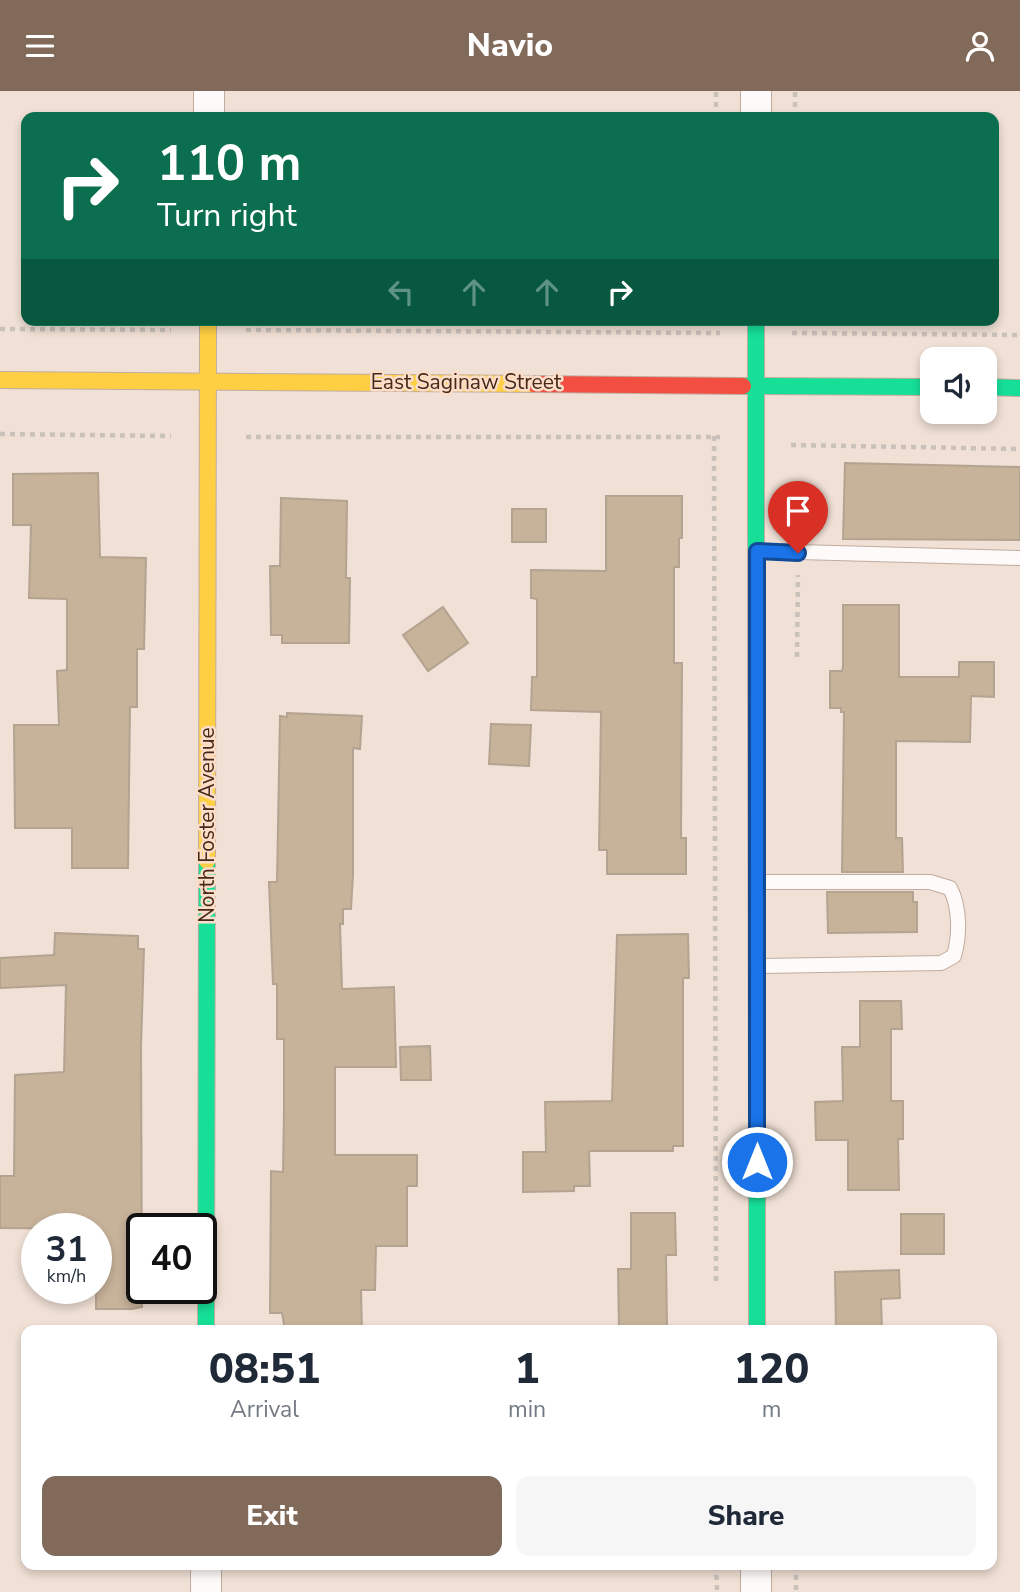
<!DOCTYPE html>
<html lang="en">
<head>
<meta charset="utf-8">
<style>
  :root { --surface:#fff; --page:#f6f6f7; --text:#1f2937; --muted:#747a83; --accent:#826a5a }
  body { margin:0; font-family:"Nunito Sans",sans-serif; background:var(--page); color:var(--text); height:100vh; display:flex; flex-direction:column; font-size:26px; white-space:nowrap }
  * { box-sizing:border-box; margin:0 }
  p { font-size:23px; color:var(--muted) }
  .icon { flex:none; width:38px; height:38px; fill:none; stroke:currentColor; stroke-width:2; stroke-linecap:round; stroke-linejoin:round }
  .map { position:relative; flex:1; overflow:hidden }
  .details { position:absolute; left:21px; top:1234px; width:976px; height:245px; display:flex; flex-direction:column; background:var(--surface); border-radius:14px; box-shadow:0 4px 10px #0003 }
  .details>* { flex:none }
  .banner { position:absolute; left:21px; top:21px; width:978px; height:214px; border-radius:14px; box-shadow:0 4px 10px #0003; background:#0b6e4f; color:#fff; overflow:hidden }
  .tools { position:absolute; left:920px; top:256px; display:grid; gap:14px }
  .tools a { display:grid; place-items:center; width:77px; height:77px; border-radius:14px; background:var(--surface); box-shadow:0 4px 10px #0003; font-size:35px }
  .speed { position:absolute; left:21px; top:1122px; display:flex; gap:14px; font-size:35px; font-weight:700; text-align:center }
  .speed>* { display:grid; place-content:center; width:91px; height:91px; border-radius:50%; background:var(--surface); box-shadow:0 4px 10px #0003; line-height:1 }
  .speed small { font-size:18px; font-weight:400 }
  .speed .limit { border:4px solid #111; border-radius:10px; background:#fff; color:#111 }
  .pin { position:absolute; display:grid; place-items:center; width:60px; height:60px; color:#fff; margin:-72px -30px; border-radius:50% 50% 50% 0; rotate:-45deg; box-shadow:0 0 7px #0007 }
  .pin .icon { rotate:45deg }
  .me { position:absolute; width:77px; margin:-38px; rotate:0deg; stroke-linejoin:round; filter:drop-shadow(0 0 5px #0008) }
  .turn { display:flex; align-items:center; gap:24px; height:147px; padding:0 21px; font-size:32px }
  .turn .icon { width:91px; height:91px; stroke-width:2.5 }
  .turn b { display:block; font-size:49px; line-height:60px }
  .lanes { display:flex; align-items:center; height:66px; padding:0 21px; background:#0003; justify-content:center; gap:35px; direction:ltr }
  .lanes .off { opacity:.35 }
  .eta { display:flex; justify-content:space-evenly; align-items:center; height:119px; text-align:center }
  .eta b { font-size:42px; font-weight:800; line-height:49px }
  .action { display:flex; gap:14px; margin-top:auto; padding:14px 21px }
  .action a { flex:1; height:80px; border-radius:14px; background:var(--accent); color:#fff; font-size:28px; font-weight:800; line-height:80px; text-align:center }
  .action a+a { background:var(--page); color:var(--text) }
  header { display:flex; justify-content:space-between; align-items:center; height:91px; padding:0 21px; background:var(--accent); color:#fff; font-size:32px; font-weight:800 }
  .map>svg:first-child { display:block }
</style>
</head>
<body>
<header><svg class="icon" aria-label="menu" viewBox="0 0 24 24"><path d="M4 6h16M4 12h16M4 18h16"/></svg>Navio<svg class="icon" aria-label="person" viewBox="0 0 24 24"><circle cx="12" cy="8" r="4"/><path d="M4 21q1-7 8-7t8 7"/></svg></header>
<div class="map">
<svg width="1020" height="1501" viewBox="0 0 1020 1501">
  <rect width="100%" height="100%" fill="#f0e0d5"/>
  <g fill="#c7b29a" stroke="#b4a391" stroke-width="2">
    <path d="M845,372L1020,376V449L843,448Z"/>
    <path d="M98,382L100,466L146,467L144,558H137V616H130L128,777H72V737H15L14,634H59L57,580L67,579V508L29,507L31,434H13V383Z"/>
    <path d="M606,405H682V447H679V476H674V572H682L681,747H686V783H607V759H599L601,621L531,619L532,586H537V508L531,507V479L606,480Z"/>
    <path d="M281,407L347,410L346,487H350L349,552H282V544H271L270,475H280Z"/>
    <rect x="512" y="418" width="34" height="33"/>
    <path d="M843,514H899V586H959V571H994V606L971,605L970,651L896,650V747H902L903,781H842L844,621H841V617H830V580H842L843,575Z"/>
    <path d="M443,516L468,552L428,580L403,544Z"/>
    <path d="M287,622L362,625L360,658L353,657V783L351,818H343V833H340L342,898L394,896L396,976H335V1064H417V1095H407V1155H376L375,1199H361L362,1239H285L282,1222H270L271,1080L283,1081L284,1021V948H277V893H273L269,791H277L280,625L287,626Z"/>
    <path d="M491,633L531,634L529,675L489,673Z"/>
    <path d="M827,801H913V811H917V841L828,842Z"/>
    <path d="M55,842L138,845V858H144L141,956L142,1216L132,1218H96V1138L0,1137V1085H14L15,984L64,981L66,894L0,897V867L54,864Z"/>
    <path d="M688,843L689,887H683V1055H673V1060H589L590,1095H574V1100L523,1101V1061H546L545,1011L612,1010L617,844Z"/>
    <path d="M860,910H901L902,938H891V1010H903V1048H898L899,1099H848V1049H816L815,1011L843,1010L842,956H860Z"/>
    <path d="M430,955L431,989H401L400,956Z"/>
    <path d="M631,1122H675L676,1164H666L667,1239H619L618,1178H631Z"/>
    <rect x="901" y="1123" width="43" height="40"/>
    <path d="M899,1179L900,1207L881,1208L882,1239H836L835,1181Z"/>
  </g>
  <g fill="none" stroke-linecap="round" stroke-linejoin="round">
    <defs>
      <g id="lane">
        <path d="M758,460L1020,467"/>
        <path d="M759,875L941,872L954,865C960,844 960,816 950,797L930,791H759"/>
      </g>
      <g id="street">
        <path d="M756,0V26"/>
        <path d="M209,26V0"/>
        <path d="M206,1501V1474"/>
        <path d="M756,1501V1474"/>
      </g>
      <g id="fast">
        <path d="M756,229V590"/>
        <path d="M743,295L933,296"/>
        <path d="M985,296L1020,297"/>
        <path d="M757,1039V1239"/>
        <path d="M206,1239L207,770"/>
      </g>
      <g id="slow">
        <path d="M0,289L533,293"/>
        <path d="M756,590L757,1039"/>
        <path d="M207,770L208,229"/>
      </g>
      <path id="jam" d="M533,293L743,295"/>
    </defs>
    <use href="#lane" stroke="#c1ac9f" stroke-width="16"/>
    <use href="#street" stroke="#c1ac9f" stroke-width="32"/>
    <use href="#fast" stroke="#c1ac9f" stroke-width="18"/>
    <use href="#slow" stroke="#c1ac9f" stroke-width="18"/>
    <use href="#jam" stroke="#c1ac9f" stroke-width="18"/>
    <g stroke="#cac1bb" stroke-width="4.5" stroke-dasharray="5 5" stroke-linecap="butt">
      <path d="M716,26V0"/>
      <path d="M795,26V0"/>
      <path d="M0,238L171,239"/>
      <path d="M246,239L720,242"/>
      <path d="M792,242L1020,244"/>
      <path d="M0,343L171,345"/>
      <path d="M714,345L716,1195"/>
      <path d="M246,346H720"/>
      <path d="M791,354L1020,358"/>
      <path d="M797,566L798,484"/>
      <path d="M716,1474L717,1501"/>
      <path d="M796,1474V1501"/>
    </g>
    <use href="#lane" stroke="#fdfaf9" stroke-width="14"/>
    <use href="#street" stroke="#fdfaf9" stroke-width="30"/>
    <use href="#fast" stroke="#16e098" stroke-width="16"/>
    <use href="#slow" stroke="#ffcf43" stroke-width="16"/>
    <use href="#jam" stroke="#f24e42" stroke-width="16"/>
  </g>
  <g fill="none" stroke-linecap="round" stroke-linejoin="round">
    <defs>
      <path id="route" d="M757,1071V460L798,462"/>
    </defs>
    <use href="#route" stroke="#114b97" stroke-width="18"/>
    <use href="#route" stroke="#1a73e8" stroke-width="12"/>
  </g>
  <g text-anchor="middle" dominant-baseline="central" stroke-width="5" stroke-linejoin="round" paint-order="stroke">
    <g font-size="21" fill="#462a17" stroke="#fbddca">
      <text x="466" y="291">East Saginaw Street</text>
      <text transform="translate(207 734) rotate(-90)">North Foster Avenue</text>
    </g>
  </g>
</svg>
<div class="tools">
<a><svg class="icon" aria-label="sound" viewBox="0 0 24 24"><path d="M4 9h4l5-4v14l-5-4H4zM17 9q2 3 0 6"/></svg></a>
</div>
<div class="speed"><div>31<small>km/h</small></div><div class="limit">40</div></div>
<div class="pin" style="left:798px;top:462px;background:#d93025"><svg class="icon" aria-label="arrive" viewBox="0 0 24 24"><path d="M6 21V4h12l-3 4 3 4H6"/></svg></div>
<svg class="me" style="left:757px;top:1071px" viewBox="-20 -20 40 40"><circle r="17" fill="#1a73e8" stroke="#fff" stroke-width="3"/><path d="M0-11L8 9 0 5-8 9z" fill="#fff"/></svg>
<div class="banner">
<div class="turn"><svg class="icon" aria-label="right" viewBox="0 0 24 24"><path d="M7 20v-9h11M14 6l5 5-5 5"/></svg><div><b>110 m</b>Turn right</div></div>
<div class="lanes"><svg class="icon off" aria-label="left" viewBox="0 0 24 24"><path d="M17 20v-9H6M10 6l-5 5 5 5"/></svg><svg class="icon off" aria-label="ahead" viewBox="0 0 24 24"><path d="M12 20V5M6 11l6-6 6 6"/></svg><svg class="icon off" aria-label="ahead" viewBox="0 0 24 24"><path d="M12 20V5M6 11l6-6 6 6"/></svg><svg class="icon" aria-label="right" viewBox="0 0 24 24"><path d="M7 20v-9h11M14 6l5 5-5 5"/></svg></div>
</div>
<section class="details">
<div class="eta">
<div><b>08:51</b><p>Arrival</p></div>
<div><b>1</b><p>min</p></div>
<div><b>120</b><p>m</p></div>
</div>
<div class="action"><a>Exit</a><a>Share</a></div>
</section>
</div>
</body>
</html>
